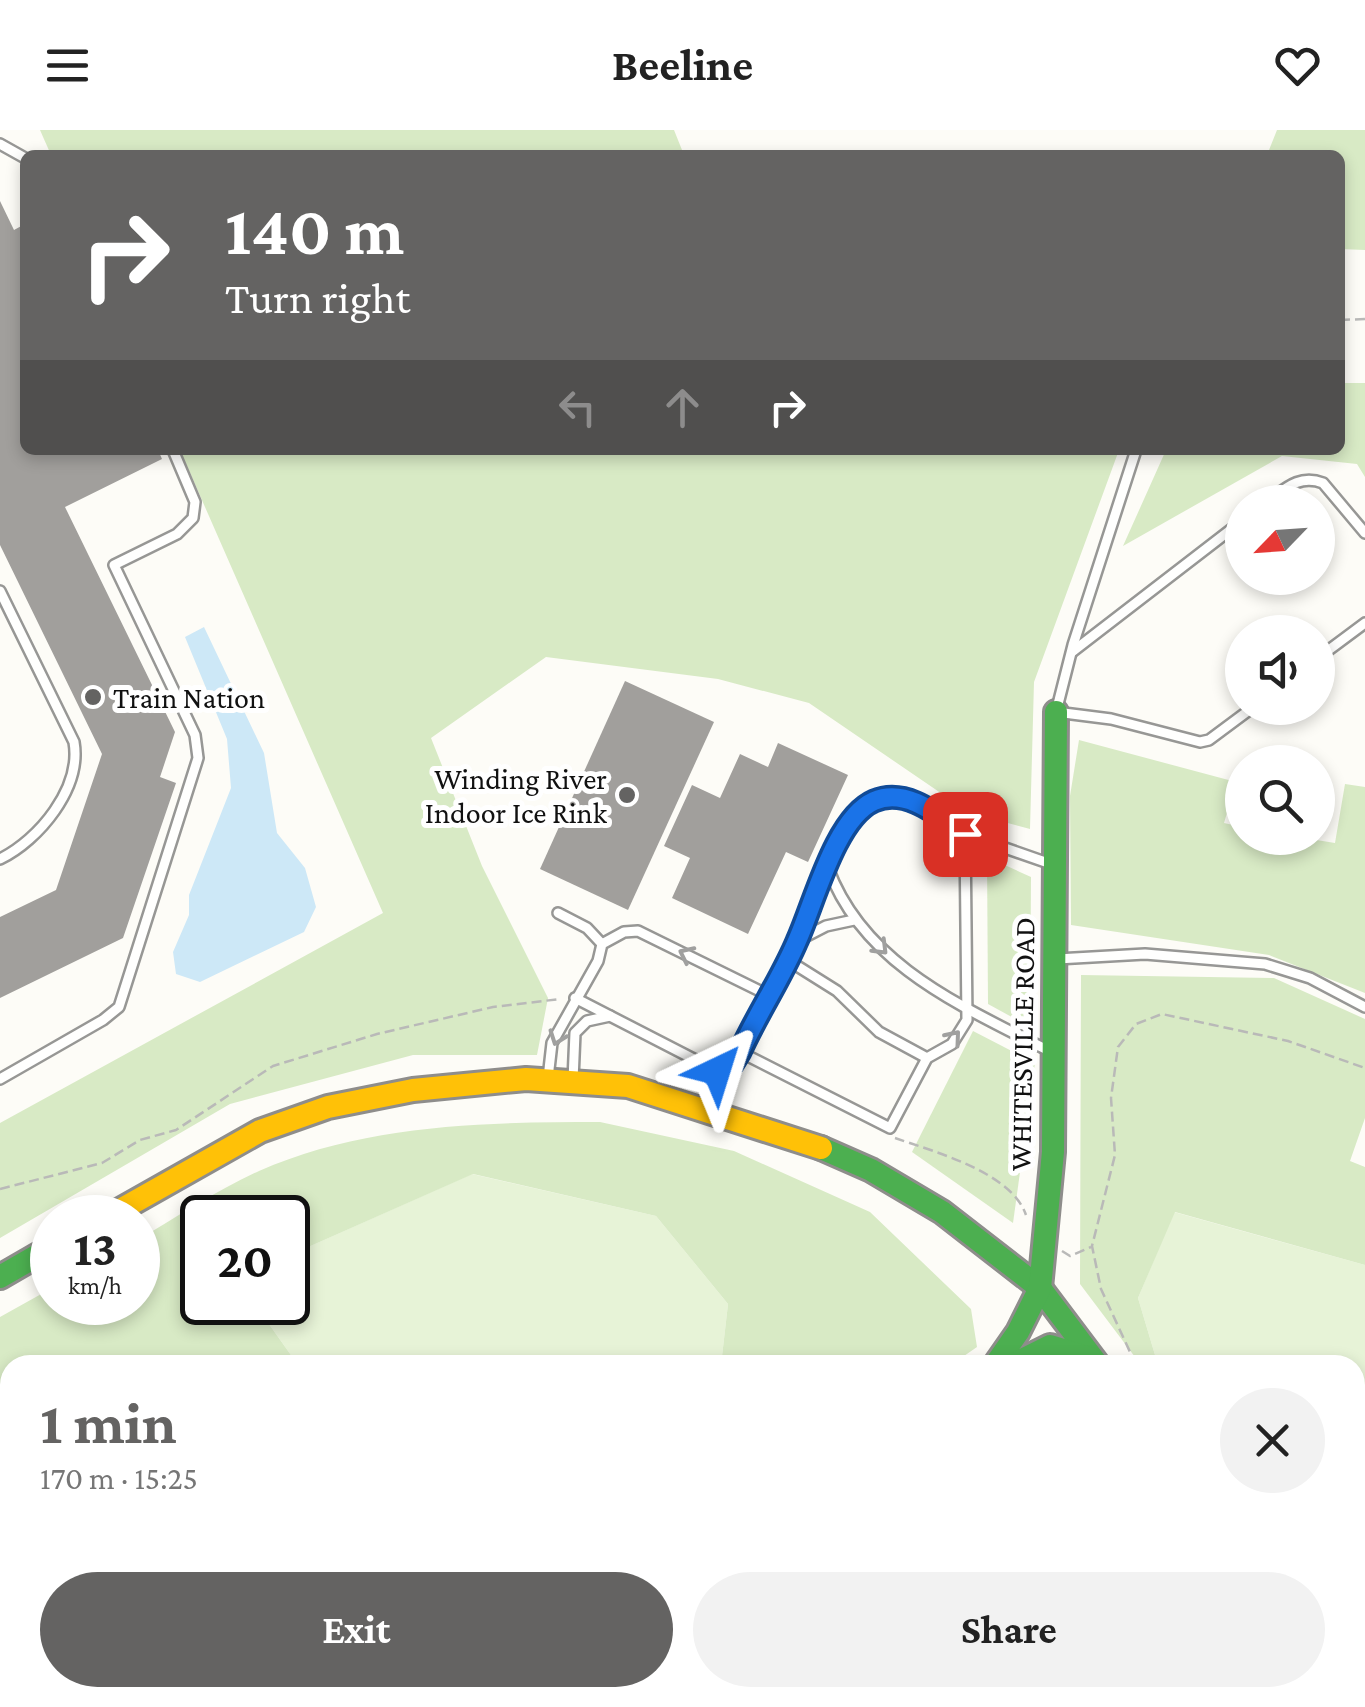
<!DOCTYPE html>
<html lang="en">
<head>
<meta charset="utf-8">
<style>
  :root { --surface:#fff; --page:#f2f2f2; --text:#222; --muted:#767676; --accent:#646362 }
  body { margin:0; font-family:"Crimson Pro",serif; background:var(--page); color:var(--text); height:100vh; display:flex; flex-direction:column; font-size:38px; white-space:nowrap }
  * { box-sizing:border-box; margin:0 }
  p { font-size:32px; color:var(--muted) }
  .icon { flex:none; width:55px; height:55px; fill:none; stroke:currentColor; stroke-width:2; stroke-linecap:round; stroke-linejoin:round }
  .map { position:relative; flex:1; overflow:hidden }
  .side { position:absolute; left:0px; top:1225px; width:1365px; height:352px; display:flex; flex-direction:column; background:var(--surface); border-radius:30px 30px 0 0; box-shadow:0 5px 15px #0003 }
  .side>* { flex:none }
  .banner { position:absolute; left:20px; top:20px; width:1325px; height:305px; border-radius:15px; box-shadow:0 5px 15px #0003; background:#646362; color:#fff; overflow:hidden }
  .needle { width:65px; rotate:245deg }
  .controls { position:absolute; left:1225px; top:355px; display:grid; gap:20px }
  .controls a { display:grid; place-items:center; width:110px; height:110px; border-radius:50%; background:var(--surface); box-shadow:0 5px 15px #0003; font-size:50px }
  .speed { position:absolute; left:30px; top:1065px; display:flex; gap:20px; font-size:50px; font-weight:700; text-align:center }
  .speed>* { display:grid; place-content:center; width:130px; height:130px; border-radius:50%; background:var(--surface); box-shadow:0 5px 15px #0003; line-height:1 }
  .speed small { font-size:25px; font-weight:400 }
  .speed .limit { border:5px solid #111; border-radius:15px; background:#fff; color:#111 }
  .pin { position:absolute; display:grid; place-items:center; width:85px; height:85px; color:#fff; margin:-42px; border-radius:20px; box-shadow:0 5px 15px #0006 }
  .me { position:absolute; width:110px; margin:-55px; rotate:41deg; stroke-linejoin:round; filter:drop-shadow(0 0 8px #0008) }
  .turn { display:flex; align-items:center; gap:35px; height:210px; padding:0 40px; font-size:45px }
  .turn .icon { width:130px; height:130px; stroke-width:2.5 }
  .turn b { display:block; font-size:70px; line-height:85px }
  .lanes { display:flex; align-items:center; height:95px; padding:0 40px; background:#0003; justify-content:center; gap:50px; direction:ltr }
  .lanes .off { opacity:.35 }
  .round { display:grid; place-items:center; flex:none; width:105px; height:105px; border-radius:52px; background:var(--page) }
  .head { display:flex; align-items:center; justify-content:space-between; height:170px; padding:0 40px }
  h1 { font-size:60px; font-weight:700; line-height:75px; color:var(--accent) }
  .button { display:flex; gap:20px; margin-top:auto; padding:20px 40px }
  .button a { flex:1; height:115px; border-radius:60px; background:var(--accent); color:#fff; font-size:40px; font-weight:700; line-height:115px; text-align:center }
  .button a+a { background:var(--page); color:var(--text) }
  header { display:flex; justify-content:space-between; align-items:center; height:130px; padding:0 40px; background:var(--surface); font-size:45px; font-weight:700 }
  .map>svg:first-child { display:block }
</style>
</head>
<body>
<header><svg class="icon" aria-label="menu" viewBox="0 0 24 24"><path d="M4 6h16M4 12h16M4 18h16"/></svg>Beeline<svg class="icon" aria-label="heart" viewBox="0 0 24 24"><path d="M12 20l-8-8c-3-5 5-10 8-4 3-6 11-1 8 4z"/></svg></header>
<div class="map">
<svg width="1365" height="1577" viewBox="0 0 1365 1577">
  <rect width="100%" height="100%" fill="#fdfcf7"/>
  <g fill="#e7f3d7">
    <path d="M472,1044L656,1086L728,1174L721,1235H298L254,1173L288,1172V1126Z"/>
    <path d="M1174,1082L1365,1135V1483L1355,1481V1235H1158L1138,1168Z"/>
    <path d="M350,1568H494L482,1577H347Z"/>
  </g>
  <g fill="#d8eac5">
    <path d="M40,0H674L684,25H51Z"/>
    <path d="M1277,0H1365V120L1340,119V25H1267Z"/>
    <path d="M1340,253H1365V347L1357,334L1282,326L1123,416L1166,320H1340Z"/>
    <path d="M180,320H1119L1034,552L1030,699L970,683L809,573L718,549L546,527L431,608L482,736L548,868L537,925H413L230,974L0,1108V993L383,783Z"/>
    <path d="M1079,610L1236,652L1224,693L1242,697V708H1304L1335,713L1345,654L1365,657V863L1269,825L1071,795L1070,666Z"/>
    <path d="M987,727L1031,747L1030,897L988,874Z"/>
    <path d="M1081,845L1274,848L1365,889V988L1350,1031L1365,1037V1135L1175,1082L1138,1168L1158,1235H1141L1080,1154Z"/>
    <path d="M973,901L1035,933L1013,1093L912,1022Z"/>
    <path d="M600,992L734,1021L870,1082L971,1179L977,1217L951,1235H721L728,1174L656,1086L473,1044L288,1126V1088H202V1172L254,1173L298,1235H10V1568H350L347,1577H0V1187L52,1158V1172H138V1110C177,1087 217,1060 259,1041C365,994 486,992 600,992Z"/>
  </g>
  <path fill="#cde8f7" d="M204,497L264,623L277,703L305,738L316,777L304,802L200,852L176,844L173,822L189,785V765L231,658L227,609L185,507Z"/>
  <g fill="#a19f9c">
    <path d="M0,71L14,100L25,94V320H158L162,329L65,377L175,602L160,647L176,653L123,808L0,868V787L56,760L102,624L0,415Z"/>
    <path d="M625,551L714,592L628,780L540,739Z"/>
    <path d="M778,613L848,645L808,732L786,722L748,804L672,768L690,728L664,716L692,655L720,668L740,624L768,637Z"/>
  </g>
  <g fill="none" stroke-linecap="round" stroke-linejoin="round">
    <defs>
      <g id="lane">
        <path d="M0,14L25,28"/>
        <path d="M1136,320L1073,515L1056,582L1111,589L1200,612L1209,610L1252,578"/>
        <path d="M1267,372C1285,359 1299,344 1323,353L1365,403"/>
        <path d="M0,461L74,612C82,658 39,710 0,729"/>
        <path d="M1072,522L1242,391"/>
        <path d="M1318,528L1365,493"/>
        <path d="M828,738C864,836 964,877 1051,922"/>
        <path d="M558,783L587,798L602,814"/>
        <path d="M797,811L826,796L854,790"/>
        <path d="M786,829L837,861L879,902L927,928"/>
        <path d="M1057,829L1145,824L1265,834L1310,848L1365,877"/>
        <path d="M575,868L717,941L724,940L740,922L797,811L836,716L857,682L875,671L895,666L921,675L965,704L1051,734"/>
        <path d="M740,922L890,998L927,928L952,914L967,890L965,704"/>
        <path d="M548,948L552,913L598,831L602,814L624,802L638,801L768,865"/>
        <path d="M0,949L103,890L119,877L198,628L195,605L114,435L177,404L193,388L195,372L173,320"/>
        <path d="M573,950L575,903L587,891L610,886"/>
        <path d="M1356,1372L1365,1345"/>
      </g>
      <path id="street" d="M1289,1577L1302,1568"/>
      <g id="fast">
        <path d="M821,1018L871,1040L942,1082L1040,1158L1098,1235"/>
        <path d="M0,1147L52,1117"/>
        <path d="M995,1235L1018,1202L1040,1158L1053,1022L1056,582"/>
        <path d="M1012,1235L1050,1216L1090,1228"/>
        <path d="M1352,1568L1359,1577"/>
        <path d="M536,1577L549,1568"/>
      </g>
      <path id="slow" d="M106,1088L260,1001L328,977L413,960L526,949L628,956L821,1018"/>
    </defs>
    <use href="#lane" stroke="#979795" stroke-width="14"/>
    <use href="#street" stroke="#979795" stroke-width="22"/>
    <use href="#fast" stroke="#8e8d8b" stroke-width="28"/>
    <use href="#slow" stroke="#8e8d8b" stroke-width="28"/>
    <g stroke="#b9b9b8" stroke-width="2.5" stroke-dasharray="10 5" stroke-linecap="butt">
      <path d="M1340,190L1365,189"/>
      <path d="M895,1008C935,1022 1011,1042 1026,1085"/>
      <path d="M0,1059L102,1033L140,1010L176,1000L273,936L377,904L493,877L560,869"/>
      <path d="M1062,1121L1070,1126L1091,1117"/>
      <path d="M1136,1235L1101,1159L1092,1116L1115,1025L1111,968L1118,917L1136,894L1162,884L1288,911L1365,938"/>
      <path d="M1355,1470L1365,1480"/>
    </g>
    <use href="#lane" stroke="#fffffe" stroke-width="9"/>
    <use href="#street" stroke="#fffffe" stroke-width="18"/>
    <use href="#fast" stroke="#4caf50" stroke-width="22"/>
    <use href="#slow" stroke="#ffc107" stroke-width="22"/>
  </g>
  <defs><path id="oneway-chevron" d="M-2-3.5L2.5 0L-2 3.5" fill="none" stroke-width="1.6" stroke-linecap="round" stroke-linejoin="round" transform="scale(2.5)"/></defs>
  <g stroke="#a0a09f">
    <use href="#oneway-chevron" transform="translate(881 818) rotate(45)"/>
    <use href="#oneway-chevron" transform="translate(686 824) rotate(-154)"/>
    <use href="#oneway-chevron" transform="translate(954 907) rotate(-50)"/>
    <use href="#oneway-chevron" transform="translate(557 908) rotate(110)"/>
  </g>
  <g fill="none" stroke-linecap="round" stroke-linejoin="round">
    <defs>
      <path id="route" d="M717,941L732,935L740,922C757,884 781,849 797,811C814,774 835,688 874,671C907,657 939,686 965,704"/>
    </defs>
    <use href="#route" stroke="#114b97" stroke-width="25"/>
    <use href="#route" stroke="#1a73e8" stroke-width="18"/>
  </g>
  <g fill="#646362" stroke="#fff" stroke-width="4">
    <circle cx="93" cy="567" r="10"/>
    <circle cx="627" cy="665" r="10"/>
  </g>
  <g text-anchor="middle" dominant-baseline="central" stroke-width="10" stroke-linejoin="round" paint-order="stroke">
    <g font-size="30" fill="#111" stroke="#fff" text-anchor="start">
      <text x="113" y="567">Train Nation</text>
      <text x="607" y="648" text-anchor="end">Winding River<tspan x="607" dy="34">Indoor Ice Rink</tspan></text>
    </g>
    <g font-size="30" fill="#111" stroke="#fff">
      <text transform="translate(1022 914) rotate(-89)">WHITESVILLE ROAD</text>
    </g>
  </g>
</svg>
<div class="controls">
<a><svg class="needle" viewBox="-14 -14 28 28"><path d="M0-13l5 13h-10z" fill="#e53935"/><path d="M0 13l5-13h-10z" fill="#767676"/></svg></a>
<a><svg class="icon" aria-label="sound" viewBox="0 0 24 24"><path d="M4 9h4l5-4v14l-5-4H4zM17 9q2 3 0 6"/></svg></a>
<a><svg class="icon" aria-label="search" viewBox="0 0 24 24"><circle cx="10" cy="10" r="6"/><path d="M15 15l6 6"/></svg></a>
</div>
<div class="speed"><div>13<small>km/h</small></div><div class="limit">20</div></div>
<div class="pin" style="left:965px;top:704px;background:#d93025"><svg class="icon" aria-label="arrive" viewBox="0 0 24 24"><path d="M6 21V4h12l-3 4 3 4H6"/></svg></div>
<svg class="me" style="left:717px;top:941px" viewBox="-20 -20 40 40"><path d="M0-17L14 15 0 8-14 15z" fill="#1a73e8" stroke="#fff" stroke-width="4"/></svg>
<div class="banner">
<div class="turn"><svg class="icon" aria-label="right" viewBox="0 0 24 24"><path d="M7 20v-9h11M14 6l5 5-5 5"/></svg><div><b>140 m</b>Turn right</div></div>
<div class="lanes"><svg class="icon off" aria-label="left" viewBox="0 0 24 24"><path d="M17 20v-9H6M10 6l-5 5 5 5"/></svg><svg class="icon off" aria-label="ahead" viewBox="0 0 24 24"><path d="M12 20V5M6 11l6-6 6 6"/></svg><svg class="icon" aria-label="right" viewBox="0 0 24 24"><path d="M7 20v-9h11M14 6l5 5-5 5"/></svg></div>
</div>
<section class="side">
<div class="head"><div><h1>1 min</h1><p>170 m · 15:25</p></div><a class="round"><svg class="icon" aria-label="close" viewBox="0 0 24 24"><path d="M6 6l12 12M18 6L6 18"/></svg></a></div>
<div class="button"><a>Exit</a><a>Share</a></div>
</section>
</div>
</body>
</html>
